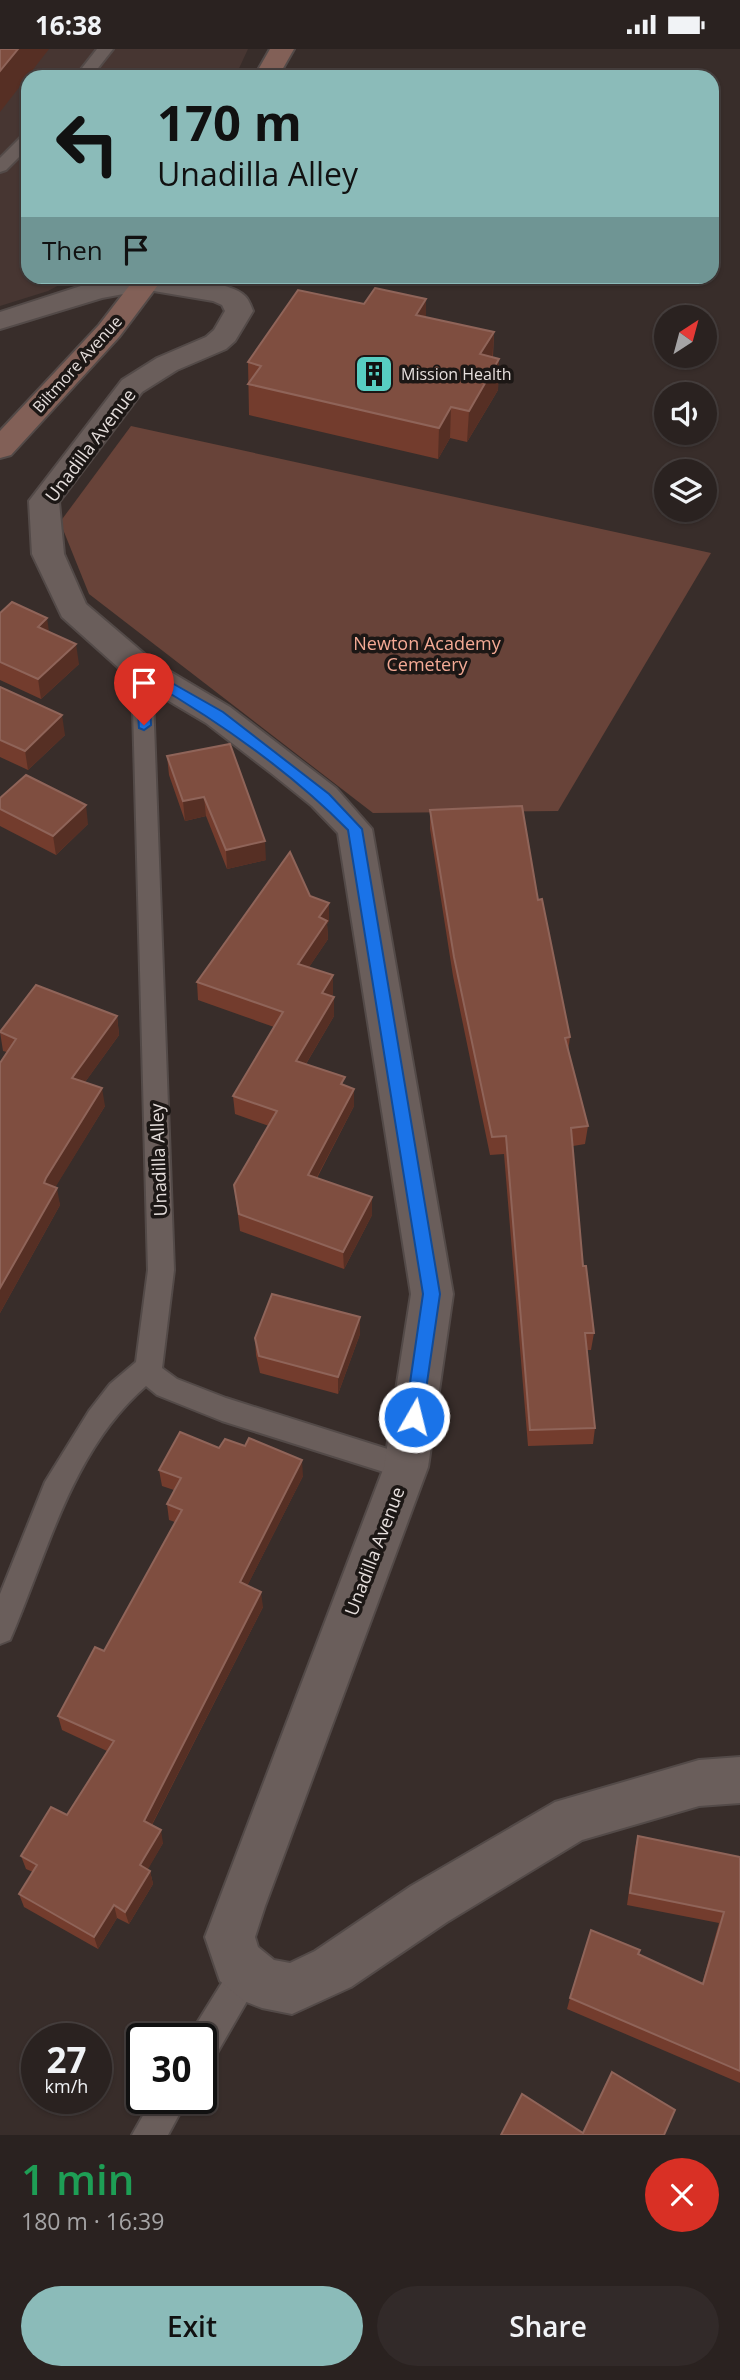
<!DOCTYPE html>
<html lang="en">
<head>
<meta charset="utf-8">
<style>
  :root { --surface:#2a2220; --page:#322a29; --text:#f1f3f6; --muted:#a5a4a5; --line:#463f3e; --accent:#8bbbb9 }
  body { margin:0; font-family:"Open Sans",sans-serif; background:var(--page); color:var(--text); height:100vh; display:flex; flex-direction:column; font-size:26px; white-space:nowrap }
  * { box-sizing:border-box; margin:0 }
  p { font-size:23px; color:var(--muted) }
  .icon { flex:none; width:38px; height:38px; fill:none; stroke:currentColor; stroke-width:2; stroke-linecap:round; stroke-linejoin:round }
  .map { position:relative; height:2086px; overflow:hidden }
  .panel { display:flex; flex-direction:column; background:var(--surface); flex:1 }
  .panel>* { flex:none }
  .guide { position:absolute; left:21px; top:21px; width:698px; height:214px; border-radius:21px; box-shadow:0 2px 5px #0004,0 0 0 2px var(--line); background:#8bbbb9; color:#111; overflow:hidden }
  .needle { width:46px; rotate:36deg }
  .buttons { position:absolute; left:654px; top:256px; display:grid; gap:14px }
  .buttons a { display:grid; place-items:center; width:63px; height:63px; border-radius:50%; background:var(--surface); box-shadow:0 2px 5px #0004,0 0 0 2px var(--line); font-size:35px }
  .speed { position:absolute; left:21px; top:1974px; display:flex; gap:14px; font-size:35px; font-weight:700; text-align:center }
  .speed>* { display:grid; place-content:center; width:91px; height:91px; border-radius:50%; background:var(--surface); box-shadow:0 2px 5px #0004,0 0 0 2px var(--line); line-height:1 }
  .speed small { font-size:18px; font-weight:400 }
  .speed .limit { border:4px solid #111; border-radius:10px; background:#fff; color:#111 }
  .pin { position:absolute; display:grid; place-items:center; width:60px; height:60px; color:#fff; margin:-72px -30px; border-radius:50% 50% 50% 0; rotate:-45deg; box-shadow:0 0 7px #0007 }
  .pin .icon { rotate:45deg }
  .me { position:absolute; width:77px; margin:-38px; rotate:8deg; stroke-linejoin:round; filter:drop-shadow(0 0 5px #0008) }
  .turn { display:flex; align-items:center; gap:24px; height:147px; padding:0 21px; font-size:32px }
  .turn .icon { width:91px; height:91px; stroke-width:2.5 }
  .turn b { display:block; font-size:49px; line-height:60px }
  .then { display:flex; align-items:center; height:66px; padding:0 21px; background:#0003; gap:14px; font-size:26px }
  .round { display:grid; place-items:center; flex:none; width:74px; height:74px; border-radius:37px; background:var(--page) }
  .summary { display:flex; align-items:center; justify-content:space-between; height:119px; padding:0 21px }
  h1 { font-size:42px; font-weight:600; line-height:52px; color:#1e9e55 }
  .primary-button { display:flex; gap:14px; margin-top:auto; padding:14px 21px }
  .primary-button a { flex:1; height:80px; border-radius:42px; background:var(--accent); color:#111; font-size:28px; font-weight:600; line-height:80px; text-align:center }
  .primary-button a+a { background:var(--page); color:var(--text) }
  .status { display:flex; justify-content:space-between; align-items:center; height:49px; padding:0 35px; background:var(--surface); direction:ltr }
  .status svg { height:19px; fill:currentColor }
  .map>svg:first-child { display:block }
</style>
</head>
<body>
<div class="status"><b>16:38</b><svg viewBox="0 0 49 12"><path d="M0 12V9h3v3zM5 12V6h3v6zM10 12V3h3v9zM15 12V0h3v12zM26 1h20v11H26zM47 4h2v5h-2z"/></svg></div>
<div class="map">
<svg width="740" height="2086" viewBox="0 0 740 2086">
  <rect width="100%" height="100%" fill="#382d2a"/>
  <path fill="#473632" d="M0,0H248L235,28H28V228H74L48,242L0,257Z"/>
  <path fill="#684339" d="M131,377L711,504L558,762L373,764L89,545L60,473Z"/>
  <g fill="none" stroke-linecap="round" stroke-linejoin="round">
    <defs>
      <g id="service">
        <path d="M97,0H113L91,28H75Z"/>
        <path d="M28,85V99L6,121L0,123V109L22,87Z"/>
        <path d="M142,614L149,616L152,621L174,1221L162,1319L177,1330L226,1349L416,1409L420,1418L416,1427L406,1430L222,1372L157,1346L146,1337C71,1402 48,1504 10,1591L0,1595V1545L45,1433L89,1362L110,1335L136,1313L148,1221L132,621L135,616Z"/>
        <path d="M247,1906L258,1911L263,1922L258,1933L213,2011L201,2015V1990H188L189,1987L236,1911Z"/>
        <path d="M153,2049H188L168,2086H132Z"/>
      </g>
      <path id="minor" d="M136,228C159,228 229,230 245,247C249,251 251,257 253,262L235,292L226,300L177,321L142,343L59,453L64,505L86,555L154,613L230,658L336,739L372,780L453,1245L428,1418L265,1857L255,1888L258,1898L274,1911L290,1914L315,1902L411,1837L555,1753L699,1711L740,1708V1754L699,1757L582,1791L447,1873L351,1938L292,1965L262,1959L244,1952L220,1932L205,1888L384,1418L411,1245L338,784L312,757L271,724L206,674L130,629L62,568L32,505L29,452L122,331L157,309L206,288L214,281L225,262L222,256L213,252L136,239L132,233Z"/>
      <path id="tertiary" d="M129,228H156L160,233L156,239L102,249L0,280V263L87,235Z"/>
      <g id="secondary">
        <path d="M270,0H294L278,28H254Z"/>
        <path d="M136,228H164L119,288L11,406L0,409V382L99,276Z"/>
      </g>
    </defs>
    <use href="#service" stroke="#534a48" stroke-width="4"/>
    <use href="#minor" stroke="#534a48" stroke-width="4"/>
    <use href="#tertiary" stroke="#534a48" stroke-width="4"/>
    <use href="#secondary" stroke="#534a48" stroke-width="4"/>
    <use href="#service" fill="#6a5e5b" fill-rule="evenodd"/>
    <use href="#minor" fill="#6a5e5b" fill-rule="evenodd"/>
    <use href="#tertiary" fill="#6a5e5b" fill-rule="evenodd"/>
    <use href="#secondary" fill="#826057" fill-rule="evenodd"/>
  </g>
  <g fill="#733c2d">
    <path d="M426,250V268L494,283L493,308L499,310L498,341L467,393L450,389L438,410L249,366L248,313L364,255Z"/>
    <path d="M0,564L49,583L79,615L41,650L0,631Z"/>
    <path d="M0,638L65,686L28,721L0,708Z"/>
    <path d="M167,707L266,811L227,820L206,767L185,772L169,726Z"/>
    <path d="M0,749L88,775L56,806L0,777Z"/>
    <path d="M430,761L538,851L570,988L568,1003L588,1077L585,1095L573,1097L583,1217L594,1284L591,1301H587L595,1379L593,1395L528,1397L504,1105L490,1106L453,927L430,780Z"/>
    <path d="M310,847L329,854V872L327,875L328,890L309,918L333,945L331,947L334,948V967L306,1015L345,1036L354,1057L317,1129L372,1148V1166L344,1220L240,1182L234,1136L269,1077L235,1065L233,1047L274,978L198,951L197,933Z"/>
    <path d="M117,967L119,986L85,1033L105,1057L55,1138L60,1156L0,1264V1014L7,1003L3,1002L0,983Z"/>
    <path d="M360,1285L338,1345L260,1324L256,1306L255,1289Z"/>
    <path d="M219,1399L303,1427L247,1537L263,1558L152,1776L163,1794L147,1821L150,1822L153,1835L129,1875L117,1869L98,1900L24,1858L19,1845L33,1823L26,1820L21,1807L67,1766L107,1702L62,1681L58,1667L104,1602L175,1473L169,1471L167,1455L174,1441L162,1437L159,1421Z"/>
    <path d="M638,1787L740,1808V2034L567,1960L570,1949L638,1905L702,1935L719,1874L627,1856L635,1799Z"/>
  </g>
  <g fill="#562f24">
    <path d="M18,0H49L0,63V22Z"/>
    <path d="M426,250V281L416,266Z"/>
    <path d="M494,283L492,313L480,305Z"/>
    <path d="M499,310L498,341L467,393L469,362Z"/>
    <path d="M451,358L450,389L438,410L439,379Z"/>
    <path d="M47,569L50,589L38,578Z"/>
    <path d="M76,595L79,615L41,650L38,630Z"/>
    <path d="M62,666L65,686L28,721L25,702Z"/>
    <path d="M204,748L206,767L185,772L183,752Z"/>
    <path d="M86,756L88,775L56,806L53,787Z"/>
    <path d="M265,792L266,811L227,820L226,801Z"/>
    <path d="M329,854V872L327,875L328,890L299,933L298,915L319,868Z"/>
    <path d="M333,926V945L322,962V944Z"/>
    <path d="M334,948V967L297,1030L296,1012Z"/>
    <path d="M117,967L119,986L75,1047L72,1029Z"/>
    <path d="M102,1039L105,1057L50,1147L44,1134L46,1129Z"/>
    <path d="M354,1040V1057L309,1143L308,1126Z"/>
    <path d="M57,1139L60,1156L0,1264V1239Z"/>
    <path d="M372,1148V1166L344,1220L343,1203Z"/>
    <path d="M360,1268V1285L338,1345V1328Z"/>
    <path d="M302,1411L303,1427L241,1549L240,1533Z"/>
    <path d="M261,1543L263,1558L147,1785L144,1772Z"/>
    <path d="M161,1781L163,1794L143,1829L140,1816Z"/>
    <path d="M150,1822L153,1835L129,1875L125,1863Z"/>
    <path d="M114,1856L117,1869L98,1900L94,1888Z"/>
  </g>
  <g fill="#7f4e40" stroke="#8f6459" stroke-width="2">
    <path d="M0,0H18L0,22Z"/>
    <path d="M375,239L426,250L416,266L494,283L480,305L499,310L469,362L451,358L439,379L248,335L261,317L248,313L298,241L364,255Z"/>
    <path d="M12,553L47,569L38,578L76,595L38,630L0,613V564Z"/>
    <path d="M0,638L62,666L25,702L0,691Z"/>
    <path d="M230,695L265,792L226,801L204,748L183,752L167,707Z"/>
    <path d="M26,726L86,756L53,787L0,760V749Z"/>
    <path d="M522,757L538,851L542,850L570,988L565,989L588,1077L571,1079L583,1217H586L594,1284H585L595,1379L530,1381L506,1087L492,1088L454,908L430,761Z"/>
    <path d="M290,803L310,847L329,854L319,868L327,872L298,915L333,926L322,944L334,948L296,1012L345,1028L341,1035L354,1040L308,1126L372,1148L343,1203L239,1165L234,1136L277,1062L233,1047L283,963L197,933Z"/>
    <path d="M36,936L117,967L72,1029L102,1039L46,1129L44,1134L57,1139L0,1239V1014L16,990L0,983Z"/>
    <path d="M272,1245L360,1268L338,1328L259,1307L255,1289Z"/>
    <path d="M180,1383L219,1399L225,1390L245,1397L249,1389L302,1411L240,1533L261,1543L144,1772L161,1781L140,1816L150,1822L125,1863L114,1856L94,1888L19,1845L37,1816L21,1807L51,1758L67,1766L114,1692L58,1667L95,1598L104,1602L182,1461L167,1455L181,1429L159,1421Z"/>
    <path d="M638,1787L740,1808V2022L570,1949L591,1881L640,1901L638,1905L703,1935L724,1863L630,1844Z"/>
    <path d="M612,2023L675,2061L664,2086H501L522,2045L583,2084Z"/>
  </g>
  <path fill="#1a73e8" stroke="#114b97" stroke-width="2" d="M142,617L223,663L329,745L362,780L440,1245L422,1368L420,1374L414,1376L407,1374L405,1368L423,1245L348,781C290,722 221,674 149,632L151,676L144,681L139,679L135,621Z"/>
  <defs>
    <symbol id="building-square" viewBox="-11 -11 22 22"><rect x="-9" y="-9" width="18" height="18" rx="4" fill="#57cec2" stroke="#1c1715"/><path d="M-4-6H4V6H1V3H-1V6H-4ZM-2.5-4.3h1.7v1.8h-1.7ZM.8-4.3h1.7v1.8H.8ZM-2.5-1h1.7V.8h-1.7ZM.8-1h1.7V.8H.8Z" fill="#111"/></symbol>
  </defs>
  <g fill-rule="evenodd">
    <use href="#building-square" x="352" y="303" width="44" height="44"/>
  </g>
  <g text-anchor="middle" dominant-baseline="central" stroke-width="7" stroke-linejoin="round" paint-order="stroke">
    <g font-size="16" fill="#e6dfdd" stroke="#1c1715">
      <text transform="translate(77 315) rotate(-48)">Biltmore Avenue</text>
    </g>
    <g font-size="16" fill="#e6dfdd" stroke="#1c1715" text-anchor="start">
      <text x="401" y="325">Mission Health</text>
    </g>
    <g font-size="18" fill="#e6dfdd" stroke="#1c1715">
      <text transform="translate(90 396) rotate(-53)">Unadilla Avenue</text>
      <text transform="translate(158 1111) rotate(-92)">Unadilla Alley</text>
      <text transform="translate(374 1502) rotate(-69)">Unadilla Avenue</text>
    </g>
    <g font-size="18" fill="#f4aa95" stroke="#1c1715">
      <text x="427" y="594">Newton Academy<tspan x="427" dy="21">Cemetery</tspan></text>
    </g>
  </g>
</svg>
<div class="buttons">
<a><svg class="needle" viewBox="-14 -14 28 28"><path d="M0-13l5 13h-10z" fill="#e53935"/><path d="M0 13l5-13h-10z" fill="#a5a4a5"/></svg></a>
<a><svg class="icon" aria-label="sound" viewBox="0 0 24 24"><path d="M4 9h4l5-4v14l-5-4H4zM17 9q2 3 0 6"/></svg></a>
<a><svg class="icon" aria-label="layers" viewBox="0 0 24 24"><path d="M12 4l9 5-9 5-9-5zM3 14l9 5 9-5"/></svg></a>
</div>
<div class="speed"><div>27<small>km/h</small></div><div class="limit">30</div></div>
<div class="pin" style="left:144px;top:676px;background:#d93025"><svg class="icon" aria-label="arrive" viewBox="0 0 24 24"><path d="M6 21V4h12l-3 4 3 4H6"/></svg></div>
<svg class="me" style="left:414px;top:1368px" viewBox="-20 -20 40 40"><circle r="17" fill="#1a73e8" stroke="#fff" stroke-width="3"/><path d="M0-11L8 9 0 5-8 9z" fill="#fff"/></svg>
<div class="guide">
<div class="turn"><svg class="icon" aria-label="left" viewBox="0 0 24 24"><path d="M17 20v-9H6M10 6l-5 5 5 5"/></svg><div><b>170 m</b>Unadilla Alley</div></div>
<div class="then">Then<svg class="icon" aria-label="arrive" viewBox="0 0 24 24"><path d="M6 21V4h12l-3 4 3 4H6"/></svg></div>
</div>
</div>
<section class="panel">
<div class="summary"><div><h1>1 min</h1><p>180 m · 16:39</p></div><a class="round" style="background:#d93025;color:#fff"><svg class="icon" aria-label="close" viewBox="0 0 24 24"><path d="M6 6l12 12M18 6L6 18"/></svg></a></div>
<div class="primary-button"><a>Exit</a><a>Share</a></div>
</section>
</body>
</html>
